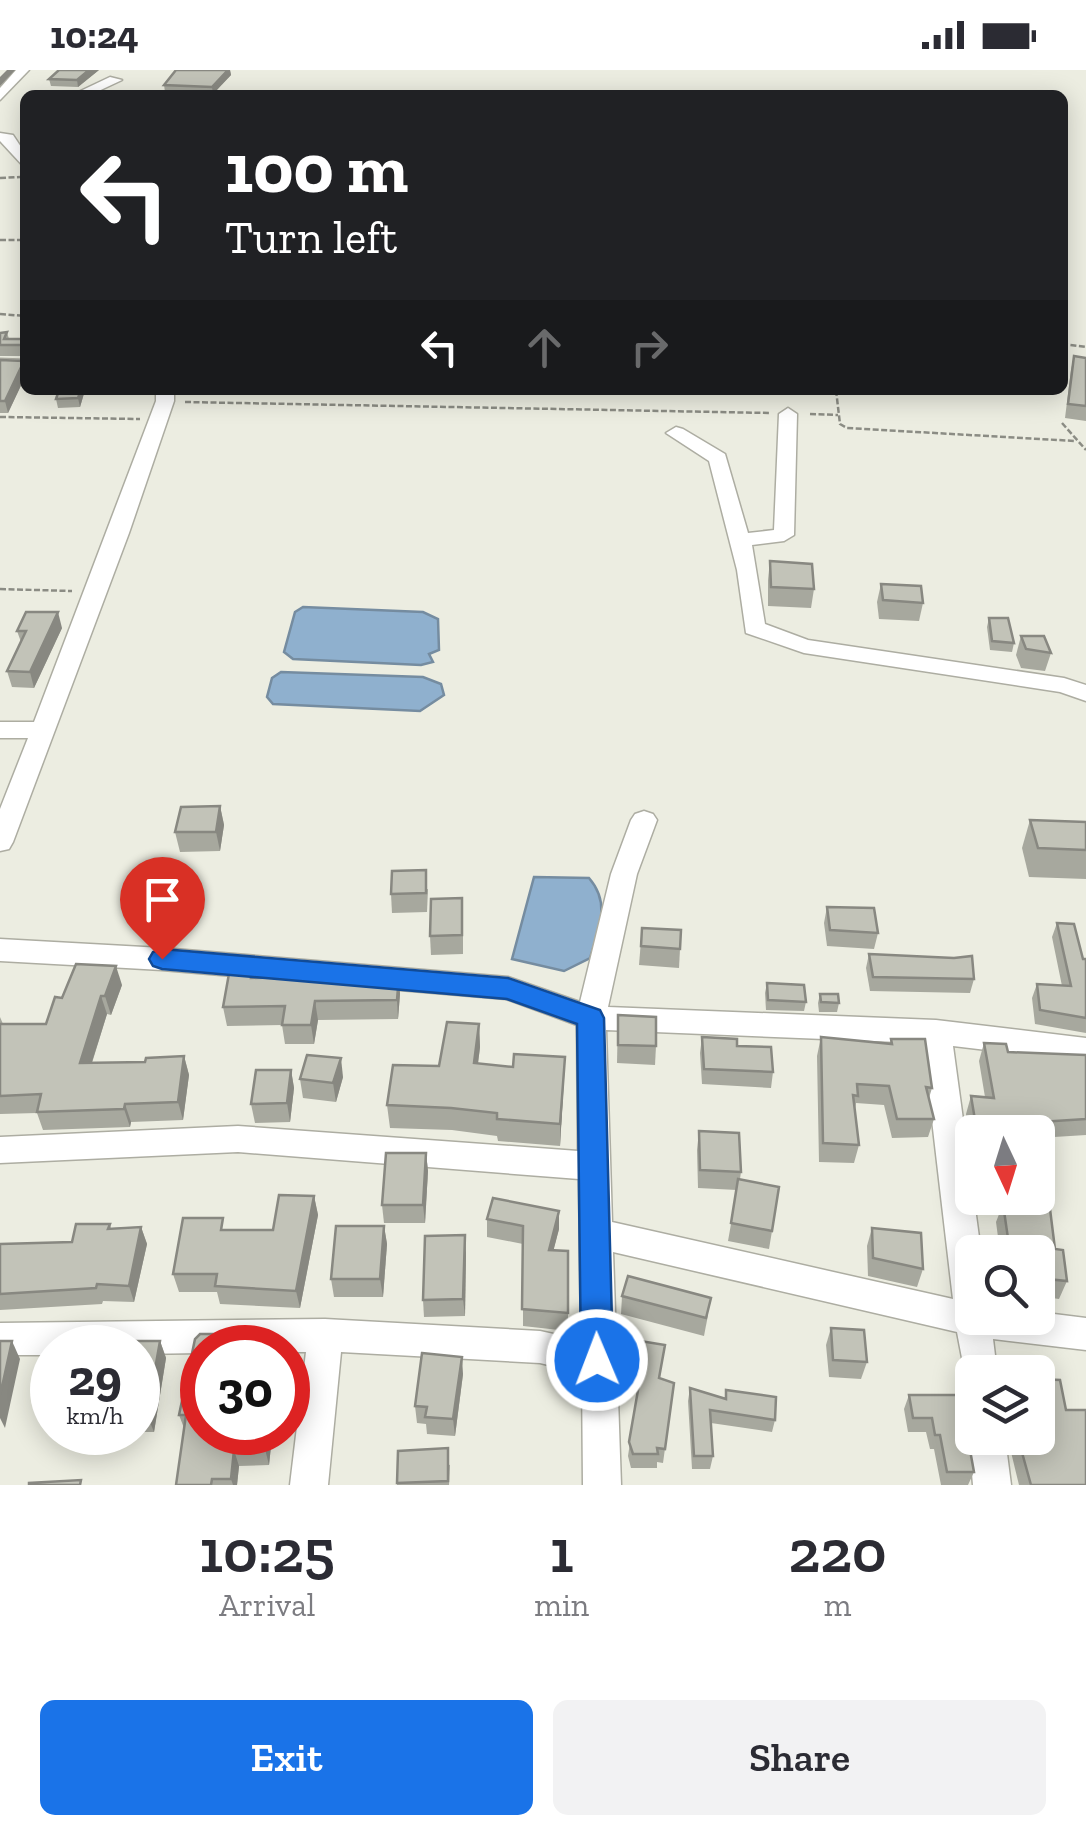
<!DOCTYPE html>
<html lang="en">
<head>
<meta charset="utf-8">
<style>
  :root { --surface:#fff; --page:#f2f2f3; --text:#2b2b33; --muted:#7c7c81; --accent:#1a73e8 }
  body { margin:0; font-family:"Zilla Slab",serif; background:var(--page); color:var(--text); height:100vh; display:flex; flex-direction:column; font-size:38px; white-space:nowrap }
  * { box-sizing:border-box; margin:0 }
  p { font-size:32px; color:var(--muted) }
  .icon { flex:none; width:55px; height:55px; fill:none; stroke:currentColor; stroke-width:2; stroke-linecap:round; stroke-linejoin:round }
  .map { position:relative; height:1415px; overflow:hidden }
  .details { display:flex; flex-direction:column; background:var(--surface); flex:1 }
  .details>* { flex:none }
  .hud { position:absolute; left:20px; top:20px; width:1048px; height:305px; border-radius:15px; box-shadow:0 5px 25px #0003; background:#202124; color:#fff; overflow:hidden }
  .needle { width:65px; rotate:176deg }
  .controls { position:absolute; left:955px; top:1045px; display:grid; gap:20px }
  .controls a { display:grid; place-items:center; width:100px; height:100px; border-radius:15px; background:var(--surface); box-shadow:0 5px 25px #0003; font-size:50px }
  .speed { position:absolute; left:30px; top:1255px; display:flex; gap:20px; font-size:50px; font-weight:700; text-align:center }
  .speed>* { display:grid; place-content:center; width:130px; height:130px; border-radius:50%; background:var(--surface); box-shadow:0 5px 25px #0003; line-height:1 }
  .speed small { font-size:25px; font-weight:400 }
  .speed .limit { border:15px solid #d22; background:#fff; color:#111 }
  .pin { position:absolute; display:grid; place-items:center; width:85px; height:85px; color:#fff; margin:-102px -42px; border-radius:50% 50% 50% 0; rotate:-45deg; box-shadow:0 0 10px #0007 }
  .pin .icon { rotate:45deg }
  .me { position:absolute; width:110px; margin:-55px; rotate:359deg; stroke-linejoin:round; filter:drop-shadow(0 0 8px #0008) }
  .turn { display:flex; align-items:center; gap:35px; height:210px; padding:0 40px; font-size:45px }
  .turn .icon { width:130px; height:130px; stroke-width:2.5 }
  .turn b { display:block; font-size:70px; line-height:85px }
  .lanes { display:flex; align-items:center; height:95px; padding:0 40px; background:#0003; justify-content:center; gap:50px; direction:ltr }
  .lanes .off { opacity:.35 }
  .eta { display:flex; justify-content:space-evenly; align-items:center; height:170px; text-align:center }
  .eta b { font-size:60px; font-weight:600; line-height:70px }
  .primary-button { display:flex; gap:20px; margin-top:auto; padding:20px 40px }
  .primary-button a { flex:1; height:115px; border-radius:15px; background:var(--accent); color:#fff; font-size:40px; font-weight:600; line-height:115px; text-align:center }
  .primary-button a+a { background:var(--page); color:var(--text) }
  .status { display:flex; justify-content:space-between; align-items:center; height:70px; padding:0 50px; background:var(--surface); direction:ltr }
  .status svg { height:28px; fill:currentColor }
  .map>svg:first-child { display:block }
</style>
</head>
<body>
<div class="status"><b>10:24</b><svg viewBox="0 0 49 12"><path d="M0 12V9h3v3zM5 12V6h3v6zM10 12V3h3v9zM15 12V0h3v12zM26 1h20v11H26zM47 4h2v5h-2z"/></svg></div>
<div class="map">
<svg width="1086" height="1415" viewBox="0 0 1086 1415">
  <rect width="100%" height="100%" fill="#ecede1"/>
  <g fill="#8fb0ce" stroke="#758ca0" stroke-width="2.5">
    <path d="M303,537L423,542L438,549L439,580L429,584L433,592L421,595L293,589L284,582L295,542Z"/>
    <path d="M281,602L423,607L441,614L444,625L420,641L273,634L267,627L272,608Z"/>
    <path d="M534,807L589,808C611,833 599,859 590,888L564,901L512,889Z"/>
  </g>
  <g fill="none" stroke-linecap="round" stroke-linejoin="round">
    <defs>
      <g id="minor">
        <path d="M16,0H29L0,30V18Z"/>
        <path d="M110,7L122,10L90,25H72Z"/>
        <path d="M0,63L13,65L25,83V98L0,71Z"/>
        <path d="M0,289L25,290V300L0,299Z"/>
        <path d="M156,320H174V331L129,463L13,772L9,779L0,781V739L28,668H0V652H34L156,331Z"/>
        <path d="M788,338L797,344L794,465L784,471L752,475L765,554L808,570L1064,608L1086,615V631L1060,622L804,583L746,563L737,500L709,391L666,363L676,357L683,359L725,384L748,463L774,460L779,344Z"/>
        <path d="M644,741L653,744L657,750L637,804L608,937L936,950L1086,968V992L953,976L981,1182H972V1248H1038V1242L1086,1248V1280L993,1269L997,1302H972V1316L967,1314L957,1262L613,1182L621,1415H583L582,1303L540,1293L341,1282L328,1415H290L306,1282H288V1278H202V1283L138,1284V1278H52V1285H0V1253L325,1249L540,1261L581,1270L579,1109L238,1082L0,1093V1067L238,1056L578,1081L577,955L506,929L162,900L0,891V869L162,878L508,907L580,932L611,804L631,750L635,744ZM606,960L923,973L953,1229L612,1152Z"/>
        <path d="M972,1359V1368H1005L1011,1415H973L969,1368Z"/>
      </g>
    </defs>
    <use href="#minor" stroke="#adada2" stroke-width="3"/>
    <g stroke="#8b8c84" stroke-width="2.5" stroke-dasharray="6 2.5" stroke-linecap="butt">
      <path d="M0,108L20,107"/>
      <path d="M0,170H25"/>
      <path d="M0,244L25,246"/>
      <path d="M1062,274L1086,277"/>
      <path d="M836,320L840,354L847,358L1075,371"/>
      <path d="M185,332L770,343"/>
      <path d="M810,344L838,345"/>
      <path d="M0,347L140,349"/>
      <path d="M1062,353L1086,380"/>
      <path d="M0,519L72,521"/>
    </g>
    <use href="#minor" fill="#fff" fill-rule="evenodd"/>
  </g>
  <g fill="#a7a89e">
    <path d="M99,0L78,17L51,16L49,9Z"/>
    <path d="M176,0H230L231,5L213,24L165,22L164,15Z"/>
    <path d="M7,262L9,269H25V286H0V263Z"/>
    <path d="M1074,286L1086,288V351L1065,348L1071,300Z"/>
    <path d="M0,290L25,295V307L8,343H0Z"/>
    <path d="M59,320H85L80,337L58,338L56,329Z"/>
    <path d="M770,491L814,519L811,538L768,536V510Z"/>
    <path d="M881,514L923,533L919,551L879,549L877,532Z"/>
    <path d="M989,548L1014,573L1012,582L990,580L987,557Z"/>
    <path d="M62,558L34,618L12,617L7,601L21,572L17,561Z"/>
    <path d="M1021,566L1051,583L1045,601L1021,598L1016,585Z"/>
    <path d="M220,736L224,755L220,781L180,782L175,762Z"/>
    <path d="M1030,750L1086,752V809L1029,807L1022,778Z"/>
    <path d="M428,819L427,842L392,843L391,824Z"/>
    <path d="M827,837L878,863L874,879L827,876L824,853Z"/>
    <path d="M463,847V884L431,885L430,866Z"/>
    <path d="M1057,853L1083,889H1086V963L1035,954L1032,928L1037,914L1062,916L1052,867Z"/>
    <path d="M642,858L680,879L679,898L639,895Z"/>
    <path d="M869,884L974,909L970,923L870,921L866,898Z"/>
    <path d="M399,905L400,924L398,949L318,950L314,974H285L282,955L227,956L223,937L255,908Z"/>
    <path d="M767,913L806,932L804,941L766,940L765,923Z"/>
    <path d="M122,915L111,945L107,944L92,993L145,992L184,986L189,1005L183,1050L131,1052L130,1057L43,1060L37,1043L0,1044V947L3,954H46L62,928Z"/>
    <path d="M820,924L839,933L837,942H819L818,933Z"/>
    <path d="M618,945L656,976L655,995L617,993Z"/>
    <path d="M479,954L480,977L478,994L513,997L565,987L560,1076L498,1071L497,1066L452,1060L390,1058L387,1035L439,996Z"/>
    <path d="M702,967L737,976L773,1002L771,1018L702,1014L700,983Z"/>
    <path d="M821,967L890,974L891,969L932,1018L929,1028L934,1049L928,1067L892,1068L884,1035L856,1033L855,1039L859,1075L854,1093L819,1092L817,986Z"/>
    <path d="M984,973L1008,982L1086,985V1065L1038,1068V1062H972V1072L970,1073L966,1044L971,1026L985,1027L979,991Z"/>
    <path d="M291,1000L294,1018L290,1052L255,1053L251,1034Z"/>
    <path d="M343,1007L336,1032L303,1028L300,1009Z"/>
    <path d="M699,1061L741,1102L740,1109L772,1161L769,1179L728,1171L737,1120L698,1118L697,1080Z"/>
    <path d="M426,1083L428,1101L425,1153H384L382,1135Z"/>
    <path d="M314,1126L318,1145L300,1238L220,1234L217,1222H179L173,1204L226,1160H273Z"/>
    <path d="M1003,1134L1055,1179L1067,1211L1059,1229L1038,1226V1182H1000L996,1152Z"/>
    <path d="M487,1149L559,1159L553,1181H568V1261L523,1256V1174L487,1167Z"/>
    <path d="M110,1154L111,1158L141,1157L147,1174L134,1232L103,1231L102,1234L0,1240V1174L72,1172Z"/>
    <path d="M384,1156L387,1174L383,1227H334L331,1209Z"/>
    <path d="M872,1158L923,1199L917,1217L868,1206L867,1176Z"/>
    <path d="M466,1183L465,1246L424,1247L423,1230Z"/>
    <path d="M622,1226L708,1245L704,1266L621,1244Z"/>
    <path d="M831,1258L867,1292L861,1309L829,1307L826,1275Z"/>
    <path d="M200,1264H226L230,1278H202V1362H267L271,1376L269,1395L239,1396L237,1415H176L184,1358L179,1345L195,1269Z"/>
    <path d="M628,1269L660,1308L674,1313L663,1393L657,1392V1398H631L628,1386L639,1311L623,1308Z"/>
    <path d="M160,1271L166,1288L154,1362H138V1278Z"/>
    <path d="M463,1304L455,1366L427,1364L426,1354L417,1353L415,1336Z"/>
    <path d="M690,1318L775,1350L772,1362L711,1353L713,1386L710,1399H692L688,1331Z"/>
    <path d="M909,1325H960L974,1402L968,1415H941L934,1379H930L926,1362H908L904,1339Z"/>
    <path d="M1066,1340L1086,1415H1019L1011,1382L1017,1368H1038Z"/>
    <path d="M398,1381L450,1395L449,1415H397Z"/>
  </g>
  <g fill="#888881">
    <path d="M7,0H15L0,16V7Z"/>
    <path d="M89,0H99L78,17L77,10Z"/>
    <path d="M228,0H230L231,5L213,24L212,17Z"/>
    <path d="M24,291L25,307L8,343L5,331Z"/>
    <path d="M81,320H85L80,337L78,328Z"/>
    <path d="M58,542L62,558L34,618L30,602Z"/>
    <path d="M220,736L224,755L220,781L216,762Z"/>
    <path d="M116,896L122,915L111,945L105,926Z"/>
    <path d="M399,905L400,924L398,949L397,930Z"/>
    <path d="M101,926L107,944L86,1011L80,993Z"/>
    <path d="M315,931L318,950L314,974L311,955Z"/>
    <path d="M479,954L480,977L475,1016L474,993Z"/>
    <path d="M184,986L189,1005L183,1050L178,1032Z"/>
    <path d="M565,987L564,1009L560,1076V1054Z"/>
    <path d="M341,988L343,1007L336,1032L333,1013Z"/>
    <path d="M291,1000L294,1018L290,1052L287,1033Z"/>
    <path d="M125,1034L131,1052L130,1057L124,1039Z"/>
    <path d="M426,1083L428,1101L425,1153L423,1135Z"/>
    <path d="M314,1126L318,1145L300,1238L296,1221Z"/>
    <path d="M559,1141V1159L549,1198V1180Z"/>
    <path d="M384,1156L387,1174L383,1227L380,1209Z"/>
    <path d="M141,1157L147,1174L134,1232L129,1216Z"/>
    <path d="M465,1165L466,1183L465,1246L463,1229Z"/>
    <path d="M226,1264L230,1278H224Z"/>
    <path d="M12,1271L20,1289L5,1358L0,1348V1326Z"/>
    <path d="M160,1271L166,1288L154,1362L147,1345Z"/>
    <path d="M462,1287L463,1304L455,1366L453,1349Z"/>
    <path d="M266,1362L271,1376L269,1395L265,1379Z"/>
    <path d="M234,1380L239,1396L237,1415H233L231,1409Z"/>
  </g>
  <g fill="#c2c3b8" stroke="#888881" stroke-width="2.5">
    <path d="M59,0H89L77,10L49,9Z"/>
    <path d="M176,0H228L212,17L164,15Z"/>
    <path d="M7,262L4,269H25V284L22,275H0V263Z"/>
    <path d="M1074,286L1086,288V336L1068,334Z"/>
    <path d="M0,290L24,291L5,331H0Z"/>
    <path d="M59,320H81L78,328L56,329Z"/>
    <path d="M770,491L812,494L814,519L771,517Z"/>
    <path d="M881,514L921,516L923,533L883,530Z"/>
    <path d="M26,542H58L30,602L7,601L26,561H17Z"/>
    <path d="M989,548H1008L1014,573L992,571Z"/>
    <path d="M1021,566H1044L1051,583L1026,579Z"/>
    <path d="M220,736L216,762H175L181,737Z"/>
    <path d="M1030,750L1086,752V780L1038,778Z"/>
    <path d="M426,800V823L391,824L392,801Z"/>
    <path d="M462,828V865L430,866L431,829Z"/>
    <path d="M827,837L874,838L878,863L830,860Z"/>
    <path d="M1057,853L1074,854L1083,889H1086V948L1040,940L1037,914L1071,916Z"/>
    <path d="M642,858L681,860L680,879L641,876Z"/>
    <path d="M869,884L954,888L972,886L974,909L873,907Z"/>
    <path d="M76,894L116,896L105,926H101L80,993L145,992L146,988L184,986L178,1032L125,1034L124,1039L37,1042L41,1024L0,1026V954H46L55,927L62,928Z"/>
    <path d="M230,898H253L251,908L290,907L291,901L399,905L397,930L315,931L311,955H282L285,936L223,937Z"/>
    <path d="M767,913L804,915L806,932L768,930Z"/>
    <path d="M820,924H838L839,933L821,932Z"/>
    <path d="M618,945L656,947V976L618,975Z"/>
    <path d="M447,952L479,954L474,993L513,997L514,984L565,987L560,1054L497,1049V1043L451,1038L387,1035L393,995L439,996Z"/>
    <path d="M702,967L737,969V976L771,977L773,1002L704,999Z"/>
    <path d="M821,967L892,974L891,969H925L932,1018L926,1017L934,1049H897L889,1016L857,1014L858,1026L853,1025L859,1075L823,1073Z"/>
    <path d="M984,973L1006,974L1008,982L1086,985V1049L976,1056L971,1026L994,1028Z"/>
    <path d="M307,985L341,988L333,1013L300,1009Z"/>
    <path d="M256,1000H291L287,1033L251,1034Z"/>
    <path d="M699,1061L739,1063L741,1102L700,1100Z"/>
    <path d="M386,1083H426L423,1135H382Z"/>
    <path d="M738,1109L779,1117L772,1161L731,1153Z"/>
    <path d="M279,1125L314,1126L296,1221L215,1216L217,1204H173L183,1148H223L221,1160H273Z"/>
    <path d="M493,1128L559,1141L549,1180L568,1181V1243L522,1239L523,1156L487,1149Z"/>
    <path d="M1003,1134L1050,1139L1055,1179L1063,1180L1067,1211L1038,1208V1182H1010Z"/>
    <path d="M76,1154H110L108,1159L141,1157L129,1216L97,1214L96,1218L0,1224V1174L72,1172Z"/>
    <path d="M336,1156H384L380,1209H331Z"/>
    <path d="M872,1158L921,1163L923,1199L873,1188Z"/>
    <path d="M465,1165L463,1229L423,1230L425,1166Z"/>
    <path d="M628,1206L711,1228L706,1248L622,1226Z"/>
    <path d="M831,1258L864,1260L867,1292L833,1290Z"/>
    <path d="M200,1264H226L224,1278H202V1362H266L265,1379L234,1380L231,1409H212L211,1415H176L186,1345H179L195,1269Z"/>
    <path d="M628,1269L665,1275L659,1308L674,1313L665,1379L657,1378L658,1384H633L629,1372L642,1297L624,1294Z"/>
    <path d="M0,1271H12L0,1326Z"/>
    <path d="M132,1271H160L147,1345H138V1278H131Z"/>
    <path d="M422,1283L462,1287L453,1349L425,1347L427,1337L415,1336Z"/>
    <path d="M1038,1309L1060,1310L1066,1340H1086V1415H1031L1018,1368H1038Z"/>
    <path d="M690,1318L726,1329V1320L776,1327L775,1350L710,1340L713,1386H694Z"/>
    <path d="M909,1325H960L974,1402H947L940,1365H935L932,1348H913Z"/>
    <path d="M448,1378V1411L397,1413L398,1381Z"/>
    <path d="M81,1410L80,1415H29V1413Z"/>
  </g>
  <path fill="#1a73e8" stroke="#114b97" stroke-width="2.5" d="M162,879L508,908L600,940L604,948L613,1290L609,1300L597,1305L586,1300L581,1290L577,954L507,929L162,899L153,896L149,889L153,882Z"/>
</svg>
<div class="controls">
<a><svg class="needle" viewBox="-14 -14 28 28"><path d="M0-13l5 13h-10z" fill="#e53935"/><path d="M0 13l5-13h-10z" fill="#7c7c81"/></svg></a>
<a><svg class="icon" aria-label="search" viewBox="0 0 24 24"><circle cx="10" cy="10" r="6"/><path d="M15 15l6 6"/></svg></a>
<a><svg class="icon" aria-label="layers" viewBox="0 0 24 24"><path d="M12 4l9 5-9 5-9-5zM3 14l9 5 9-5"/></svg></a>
</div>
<div class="speed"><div>29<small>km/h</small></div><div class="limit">30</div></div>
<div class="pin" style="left:162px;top:889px;background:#d93025"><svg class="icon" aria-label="arrive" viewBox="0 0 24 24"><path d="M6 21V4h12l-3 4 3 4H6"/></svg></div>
<svg class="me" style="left:597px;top:1290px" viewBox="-20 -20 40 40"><circle r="17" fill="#1a73e8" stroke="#fff" stroke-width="3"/><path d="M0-11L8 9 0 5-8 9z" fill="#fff"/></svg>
<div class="hud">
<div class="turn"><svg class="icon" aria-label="left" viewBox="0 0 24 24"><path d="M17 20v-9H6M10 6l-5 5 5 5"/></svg><div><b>100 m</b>Turn left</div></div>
<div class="lanes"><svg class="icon" aria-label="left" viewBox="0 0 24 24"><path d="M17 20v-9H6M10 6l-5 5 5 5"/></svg><svg class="icon off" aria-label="ahead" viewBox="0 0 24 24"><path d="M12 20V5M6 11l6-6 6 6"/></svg><svg class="icon off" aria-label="right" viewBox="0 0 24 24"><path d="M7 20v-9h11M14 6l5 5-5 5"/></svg></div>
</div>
</div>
<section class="details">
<div class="eta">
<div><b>10:25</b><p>Arrival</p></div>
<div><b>1</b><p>min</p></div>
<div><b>220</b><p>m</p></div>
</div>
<div class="primary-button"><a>Exit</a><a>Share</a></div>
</section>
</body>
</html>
